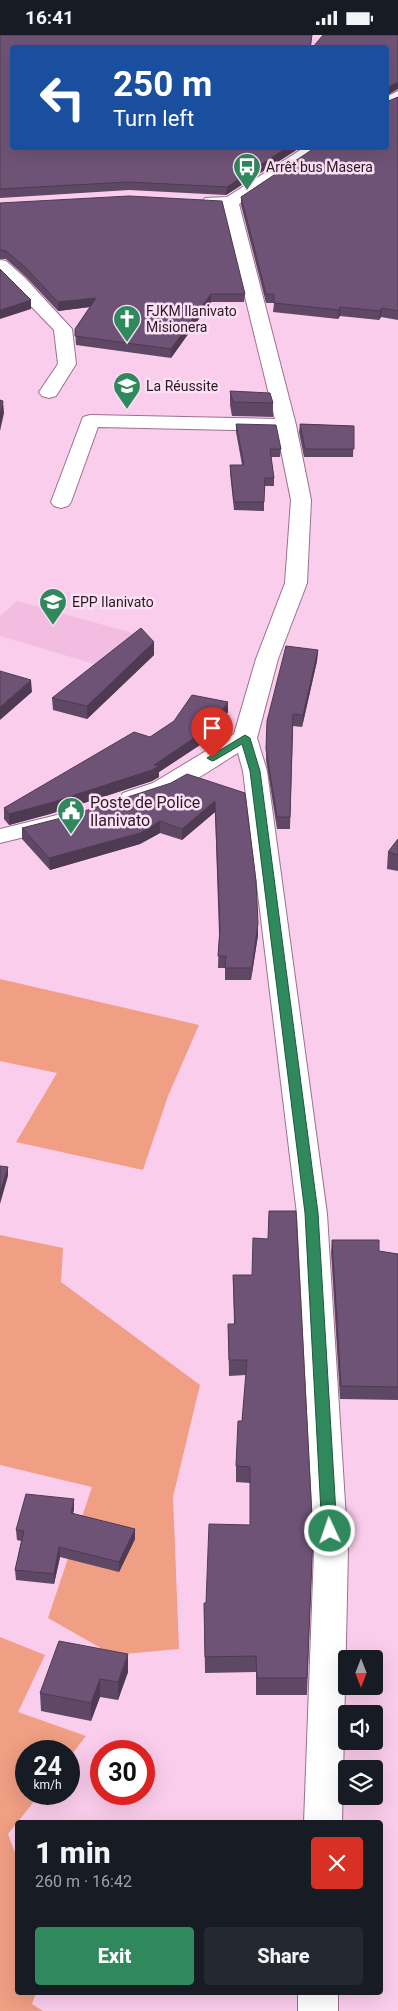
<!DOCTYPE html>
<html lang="en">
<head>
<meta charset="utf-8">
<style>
  :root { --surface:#171b24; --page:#242831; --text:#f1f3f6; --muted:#9ea1a6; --accent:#30885d }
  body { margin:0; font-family:Roboto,sans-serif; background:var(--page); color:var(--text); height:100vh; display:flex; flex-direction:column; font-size:19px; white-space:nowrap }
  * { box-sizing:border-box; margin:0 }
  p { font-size:16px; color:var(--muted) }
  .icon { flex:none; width:28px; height:28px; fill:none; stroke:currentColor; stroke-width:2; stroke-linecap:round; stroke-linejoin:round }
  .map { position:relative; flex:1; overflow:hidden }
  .panel { position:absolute; left:15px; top:1785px; width:368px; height:175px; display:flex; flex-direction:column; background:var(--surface); border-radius:5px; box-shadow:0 5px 20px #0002 }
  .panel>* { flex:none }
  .top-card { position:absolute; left:10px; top:10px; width:379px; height:105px; border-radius:5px; box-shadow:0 5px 20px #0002; background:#1a4fa0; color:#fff; overflow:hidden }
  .needle { width:32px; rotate:180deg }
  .fabs { position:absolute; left:338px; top:1615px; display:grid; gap:10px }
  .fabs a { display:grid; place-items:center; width:45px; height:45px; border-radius:5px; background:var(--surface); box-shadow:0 5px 20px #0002; font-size:25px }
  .speed { position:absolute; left:15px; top:1705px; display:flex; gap:10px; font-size:25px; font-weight:700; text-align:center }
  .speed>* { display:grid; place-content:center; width:65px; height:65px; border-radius:50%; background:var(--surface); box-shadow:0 5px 20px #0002; line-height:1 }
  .speed small { font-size:12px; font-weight:400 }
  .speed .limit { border:8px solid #d22; background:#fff; color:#111 }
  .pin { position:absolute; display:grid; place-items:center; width:42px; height:42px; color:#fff; margin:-51px -21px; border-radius:50% 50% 50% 0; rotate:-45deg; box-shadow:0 0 5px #0007 }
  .pin .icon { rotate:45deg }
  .me { position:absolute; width:55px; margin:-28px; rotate:357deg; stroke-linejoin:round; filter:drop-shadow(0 0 4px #0008) }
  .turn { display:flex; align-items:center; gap:18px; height:105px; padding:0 20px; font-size:22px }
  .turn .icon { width:65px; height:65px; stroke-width:2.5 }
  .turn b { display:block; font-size:35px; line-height:42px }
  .round { display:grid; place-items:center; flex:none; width:52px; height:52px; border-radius:5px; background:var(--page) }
  .head { display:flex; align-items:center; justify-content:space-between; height:85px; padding:0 20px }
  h1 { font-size:30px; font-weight:800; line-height:38px }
  .action { display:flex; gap:10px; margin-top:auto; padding:10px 20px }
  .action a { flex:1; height:58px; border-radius:5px; background:var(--accent); color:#fff; font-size:20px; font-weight:800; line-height:58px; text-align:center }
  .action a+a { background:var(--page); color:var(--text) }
  .status { display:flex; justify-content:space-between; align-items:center; height:35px; padding:0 25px; background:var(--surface); direction:ltr }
  .status svg { height:14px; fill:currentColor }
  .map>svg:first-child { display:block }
</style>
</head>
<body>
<div class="status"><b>16:41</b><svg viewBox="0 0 49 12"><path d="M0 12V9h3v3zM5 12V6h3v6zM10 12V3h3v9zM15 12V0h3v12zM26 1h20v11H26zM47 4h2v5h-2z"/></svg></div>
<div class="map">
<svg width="398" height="1976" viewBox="0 0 398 1976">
  <rect width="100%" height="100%" fill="#fbcdec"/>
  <path fill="#f2bde1" d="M17,566L147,602L108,633L0,601V581Z"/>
  <g fill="#f09e84">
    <path d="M0,944L199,990L168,1061L143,1135L16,1107L57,1038L0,1026Z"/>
    <path d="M0,1200L63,1213L61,1247L200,1350L173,1462L179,1614L113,1620L48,1583L92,1452L0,1430Z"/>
    <path d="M0,1602L45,1620L18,1677L86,1701L69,1723V1716H26V1759H40L8,1799L17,1823L18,1958H36L32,1969L43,1976H0Z"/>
  </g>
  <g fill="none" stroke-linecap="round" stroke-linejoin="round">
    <defs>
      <g id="minor">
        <path d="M398,56V68L386,73V62Z"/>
        <path d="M305,112H325L239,169L296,390L311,465L307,548L278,624L257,703L267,736L327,1179L348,1516L342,1788H304L314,1516L297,1179L243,736L238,718C211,734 154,776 123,768L120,763L123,758L153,748L234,699L256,624L285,548L291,465L277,396L98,392L71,467L68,471L61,473L54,471L51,467L83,382L90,380L275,384L223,172L205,169L203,166L205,163L227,162Z"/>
        <path d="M0,225L6,226L25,243L72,294L76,329L56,361L49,363L42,361L39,357L58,329L54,295L0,239Z"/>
        <path d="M57,780L66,782L69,787L66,792L0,808V794Z"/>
        <rect x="298" y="1958" width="40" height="18"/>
      </g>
    </defs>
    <use href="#minor" stroke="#9a718d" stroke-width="2"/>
    <use href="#minor" fill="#fff" fill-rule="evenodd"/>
  </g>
  <g fill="#5f4766">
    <path d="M0,0H312L311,12H12L301,112L226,160L129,155L0,163Z"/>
    <path d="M398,62V285L381,282L379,285L340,281L338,284L273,277L274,268H266L241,170V162Z"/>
    <path d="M0,168L245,259L244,267H211L171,323L76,310L75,294L90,272L58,276L26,242L6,224H0Z"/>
    <path d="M230,356L273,368V382L232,381L230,370Z"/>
    <path d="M236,389L281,414L280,422H271L274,443V451H264V476L234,475L230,438V430H242L236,397Z"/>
    <path d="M300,389L354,391L353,422H304L299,397Z"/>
    <path d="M154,607V620L87,684L53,675L52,663Z"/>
    <path d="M318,615L317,626L302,692L293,691L290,794H277L266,725L267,686Z"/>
    <path d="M228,677L208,706H206L159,737V742L152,746L50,779L9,790L4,784V773L150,702Z"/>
    <path d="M245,758L258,900L251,945H225V933H218L219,899L215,777L182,805L160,798L140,809L50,835L22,804V793Z"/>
    <path d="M398,804V836L387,834L388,817Z"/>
    <path d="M332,1205L379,1216L398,1219V1365L340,1364L331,1217Z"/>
    <path d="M233,1240L313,1500L307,1660H256V1637L205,1638L204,1568H206L250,1490V1448L236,1447V1431L242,1386L246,1340L229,1341L228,1289H234Z"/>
    <path d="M74,1474L73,1478L135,1504L119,1537L60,1522L54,1549L16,1545L15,1535L21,1506L17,1505L16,1495Z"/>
    <path d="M128,1637L118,1665L100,1662L91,1686L41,1676L40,1658Z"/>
  </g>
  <g fill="#4e3a53">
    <path d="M398,47V54L386,61V53Z"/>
    <path d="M288,112H301L226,160L227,152Z"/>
    <path d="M211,259V267L171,323V314Z"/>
    <path d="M96,263L97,271L58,276V267Z"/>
    <path d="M31,265V274L0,284V275Z"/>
    <path d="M340,272V281L338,284L339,275Z"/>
    <path d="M382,273L381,282L379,285L380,276Z"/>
    <path d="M3,366L4,378L0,396V381Z"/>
    <path d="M154,607V620L87,684V671Z"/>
    <path d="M318,615L317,626L302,692L303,680Z"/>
    <path d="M31,645L32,657L0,685V672Z"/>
    <path d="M228,667V677L208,706V695Z"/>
    <path d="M206,695V706L159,737V742L152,746L50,779L9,790V779L154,730Z"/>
    <path d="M215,766V777L182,805V794Z"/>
    <path d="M160,786V798L140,809L50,835L49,823Z"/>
    <path d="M258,888V900L251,945L252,933Z"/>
    <path d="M8,1132V1141L0,1169V1157Z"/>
    <path d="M74,1464V1474L71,1488V1478Z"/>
    <path d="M135,1494V1504L119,1537V1527Z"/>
    <path d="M59,1512L60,1522L54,1549V1539Z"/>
    <path d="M128,1619V1637L118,1665V1647Z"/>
    <path d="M100,1644V1662L91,1686V1668Z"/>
  </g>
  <g fill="#6f5377" stroke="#4e3a53">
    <path d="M0,0H312L310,12H12V112H288L227,152L129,147L0,154Z"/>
    <path d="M323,0H398V47L386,53V12H313Z"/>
    <path d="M398,62V276L382,273L380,276L340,272L339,275L274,268V259H266L241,162L316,112H386V67Z"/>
    <path d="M129,161L222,166L245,259H211L171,314L75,301V294L96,263L58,267L26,233L6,216L0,215V168Z"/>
    <path d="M0,234L31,265L0,275Z"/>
    <path d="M230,356L270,358L273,368L233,367Z"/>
    <path d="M0,365L3,366L0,381Z"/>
    <path d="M236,389L276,390L281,414H270L274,443H265L264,467H234L230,430H244Z"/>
    <path d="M300,389L354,391V414H305Z"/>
    <path d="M141,593L154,607L87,671L52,663Z"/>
    <path d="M286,611L318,615L303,680L293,679L290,782H277L266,714L267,686Z"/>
    <path d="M0,636L31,645L0,672Z"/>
    <path d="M192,660L228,667L208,695H206L154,730L159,731L152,735L50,768L9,779L4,773L134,697L150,702L174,686Z"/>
    <path d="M187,739L245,758L256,846L258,888L252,933H225L226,921H218L220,895L215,766L182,794L160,786L140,798L49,823L22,793L69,781L171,748Z"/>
    <path d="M398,804V820L388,817Z"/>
    <path d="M0,1131L8,1132L0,1157Z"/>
    <path d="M269,1176H296L313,1500L307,1643H257L256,1621L205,1622L204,1568H206L209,1489L250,1490V1432L236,1431L238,1386H242L247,1325H229L228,1289H235L233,1240H252L253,1203L268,1204Z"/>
    <path d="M332,1205H379V1216L398,1219V1352L341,1351Z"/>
    <path d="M26,1459L74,1464L71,1478L135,1494L119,1527L59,1512L54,1539L15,1535L24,1496L16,1495Z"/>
    <path d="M59,1606L128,1619L118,1647L100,1644L91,1668L40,1658Z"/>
  </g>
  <path fill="#30885d" stroke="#1f583c" d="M245,700L250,703L260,736L318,1178L337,1496L335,1500L330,1502L324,1500L322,1496L305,1178L250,736L242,709L215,725L212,726L207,723Z"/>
  <defs>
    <symbol id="bus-pin" viewBox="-11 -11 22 30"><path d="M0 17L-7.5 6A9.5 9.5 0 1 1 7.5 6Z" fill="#30885d" stroke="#fce0f3"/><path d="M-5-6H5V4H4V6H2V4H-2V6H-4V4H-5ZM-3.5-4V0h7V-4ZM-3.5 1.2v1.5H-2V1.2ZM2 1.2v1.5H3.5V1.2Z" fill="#fff"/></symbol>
    <symbol id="church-pin" viewBox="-11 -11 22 30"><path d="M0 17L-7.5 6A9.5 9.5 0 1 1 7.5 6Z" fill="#30885d" stroke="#fce0f3"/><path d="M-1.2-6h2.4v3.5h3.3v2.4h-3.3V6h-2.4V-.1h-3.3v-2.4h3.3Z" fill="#fff"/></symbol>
    <symbol id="school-pin" viewBox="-11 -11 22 30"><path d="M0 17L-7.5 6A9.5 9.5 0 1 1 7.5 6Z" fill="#30885d" stroke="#fce0f3"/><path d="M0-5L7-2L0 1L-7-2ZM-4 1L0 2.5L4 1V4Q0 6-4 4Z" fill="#fff"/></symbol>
    <symbol id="civic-pin" viewBox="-11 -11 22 30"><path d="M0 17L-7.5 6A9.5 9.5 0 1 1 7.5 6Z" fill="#30885d" stroke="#fce0f3"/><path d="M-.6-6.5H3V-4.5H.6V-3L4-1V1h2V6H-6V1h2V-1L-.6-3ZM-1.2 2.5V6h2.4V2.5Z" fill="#fff"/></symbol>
  </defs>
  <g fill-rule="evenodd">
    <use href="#bus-pin" x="231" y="116" width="32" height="43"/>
    <use href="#church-pin" x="111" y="268" width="32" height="43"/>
    <use href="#school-pin" x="111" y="335" width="32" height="43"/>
    <use href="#school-pin" x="37" y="551" width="32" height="43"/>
    <use href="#civic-pin" x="55" y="760" width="32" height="43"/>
  </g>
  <g text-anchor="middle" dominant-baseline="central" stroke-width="5" stroke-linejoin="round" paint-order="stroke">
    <g font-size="14" fill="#2a1a25" stroke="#fce0f3" text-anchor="start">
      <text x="266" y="132">Arrêt bus Masera</text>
      <text x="146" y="276">FJKM Ilanivato<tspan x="146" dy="16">Misionera</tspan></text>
      <text x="146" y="351">La Réussite</text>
      <text x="72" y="567">EPP Ilanivato</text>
    </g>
    <g font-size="16" fill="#2a1a25" stroke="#fce0f3" text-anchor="start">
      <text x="90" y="767">Poste de Police<tspan x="90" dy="18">Ilanivato</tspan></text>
    </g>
  </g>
</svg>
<div class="fabs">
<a><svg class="needle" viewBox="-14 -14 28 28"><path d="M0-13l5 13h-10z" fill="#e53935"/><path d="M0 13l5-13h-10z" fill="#9ea1a6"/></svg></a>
<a><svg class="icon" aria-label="sound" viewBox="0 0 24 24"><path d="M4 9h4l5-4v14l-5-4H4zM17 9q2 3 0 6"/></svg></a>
<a><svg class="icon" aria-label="layers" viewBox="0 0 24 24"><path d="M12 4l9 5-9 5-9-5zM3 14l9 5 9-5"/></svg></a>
</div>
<div class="speed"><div>24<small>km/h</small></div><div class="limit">30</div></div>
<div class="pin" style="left:212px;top:723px;background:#d93025"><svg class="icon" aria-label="arrive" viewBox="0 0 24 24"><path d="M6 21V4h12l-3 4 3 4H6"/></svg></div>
<svg class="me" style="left:330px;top:1496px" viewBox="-20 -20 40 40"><circle r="17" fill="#30885d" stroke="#fff" stroke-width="3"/><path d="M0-11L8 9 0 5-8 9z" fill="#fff"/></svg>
<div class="top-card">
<div class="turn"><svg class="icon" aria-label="left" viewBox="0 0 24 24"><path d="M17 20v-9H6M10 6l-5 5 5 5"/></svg><div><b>250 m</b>Turn left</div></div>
</div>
<section class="panel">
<div class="head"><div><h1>1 min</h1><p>260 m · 16:42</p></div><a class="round" style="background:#d93025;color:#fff"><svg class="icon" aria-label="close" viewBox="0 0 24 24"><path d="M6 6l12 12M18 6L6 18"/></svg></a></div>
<div class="action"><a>Exit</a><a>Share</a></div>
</section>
</div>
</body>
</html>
